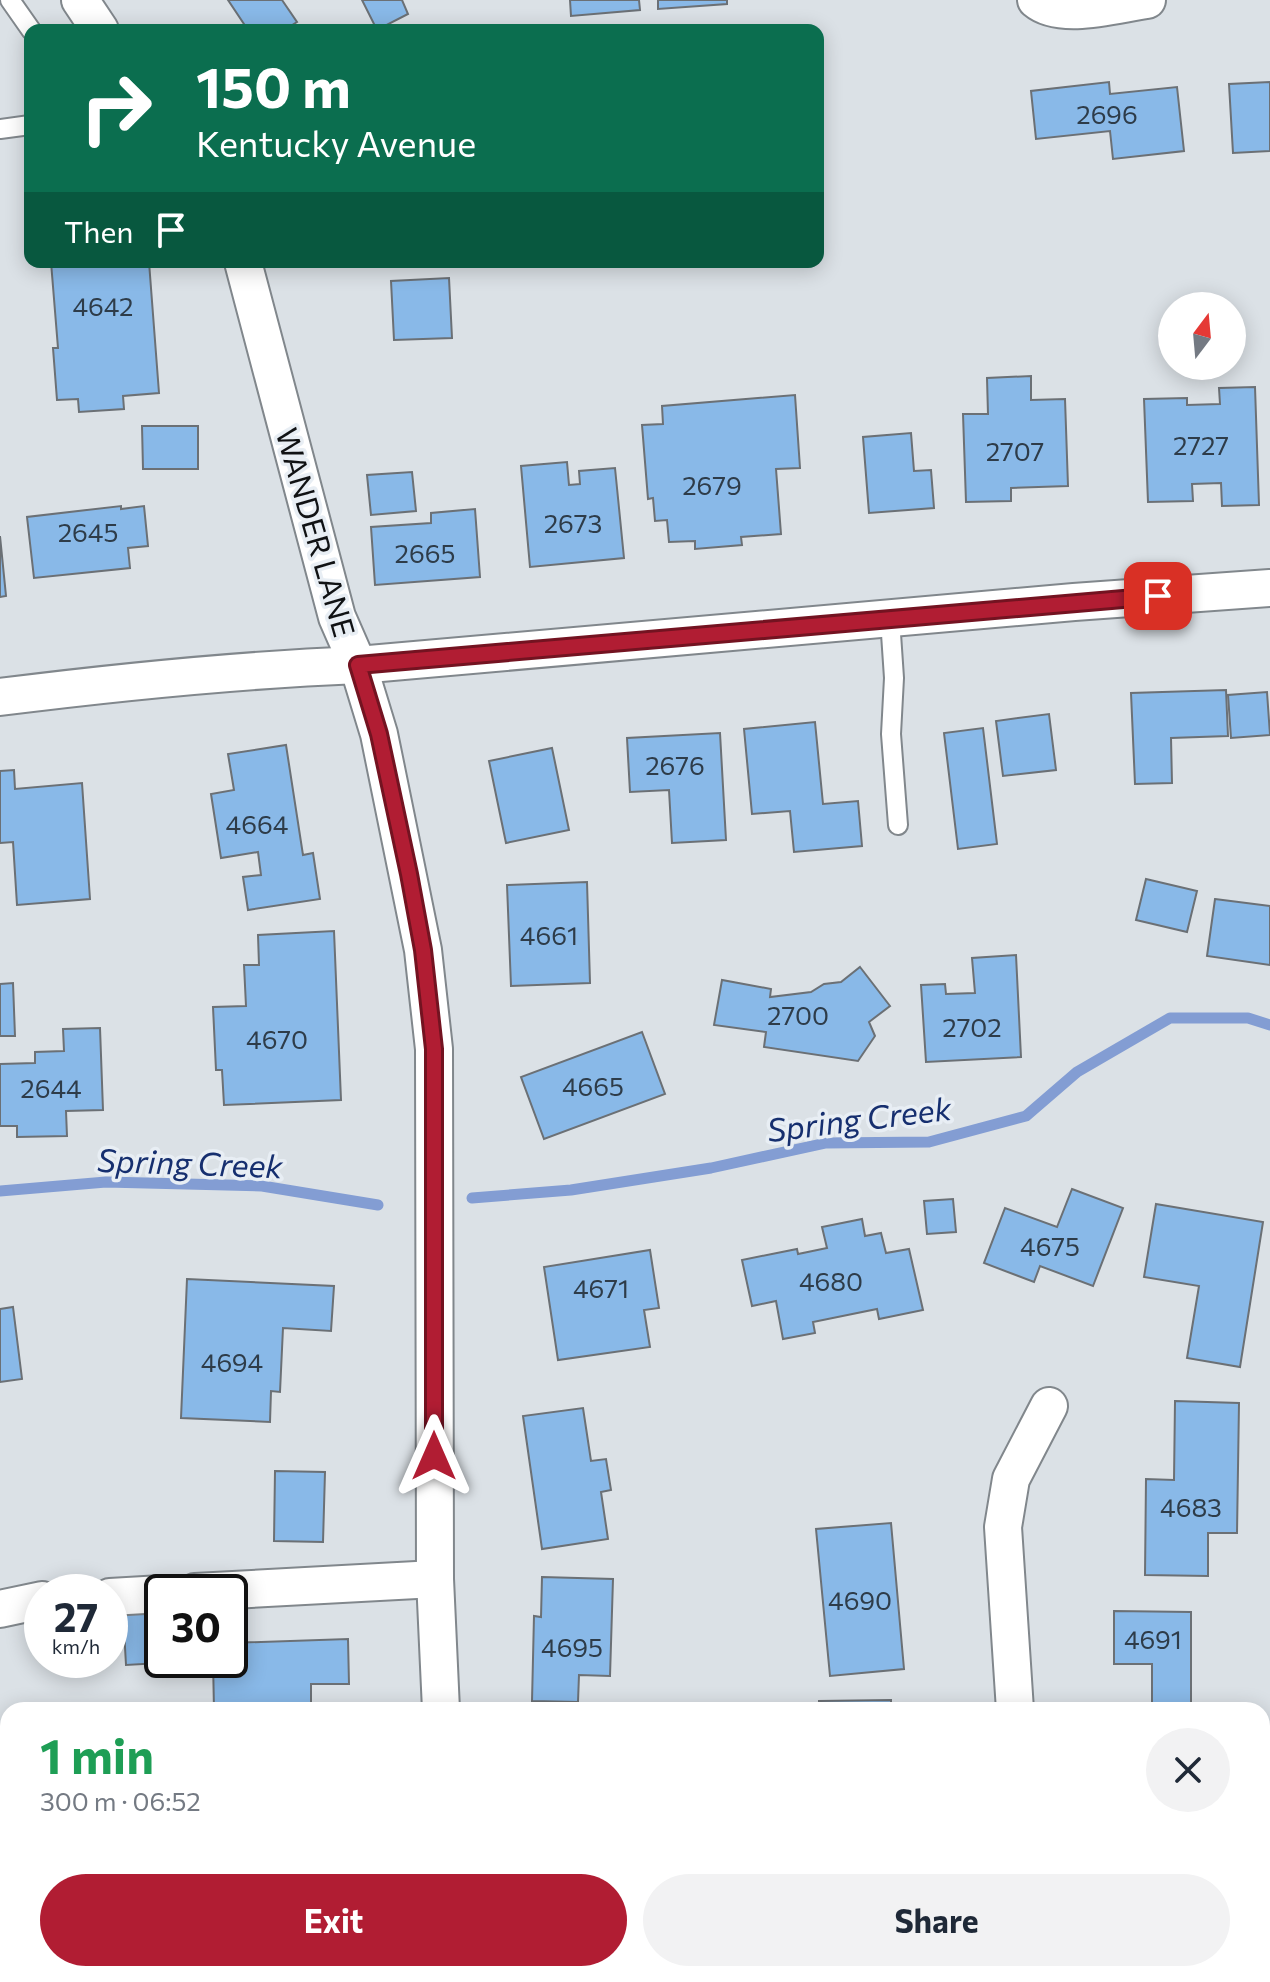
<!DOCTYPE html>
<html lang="en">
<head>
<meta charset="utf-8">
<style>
  :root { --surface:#fff; --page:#f2f2f3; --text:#1f2937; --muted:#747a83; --accent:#b11d33 }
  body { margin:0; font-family:Commissioner,sans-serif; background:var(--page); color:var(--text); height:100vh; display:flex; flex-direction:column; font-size:30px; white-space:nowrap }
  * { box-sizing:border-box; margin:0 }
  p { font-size:26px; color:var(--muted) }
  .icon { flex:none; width:44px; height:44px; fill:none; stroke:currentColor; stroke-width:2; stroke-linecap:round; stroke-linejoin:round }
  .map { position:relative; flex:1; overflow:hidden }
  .side { position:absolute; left:0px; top:1702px; width:1270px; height:280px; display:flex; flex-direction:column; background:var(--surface); border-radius:24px 24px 0 0; box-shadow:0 4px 20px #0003 }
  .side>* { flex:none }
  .guide { position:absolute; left:24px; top:24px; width:800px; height:244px; border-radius:16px; box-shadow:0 4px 20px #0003; background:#0b6e4f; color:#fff; overflow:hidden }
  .needle { width:52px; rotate:16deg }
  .fabs { position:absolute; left:1158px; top:292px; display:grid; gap:16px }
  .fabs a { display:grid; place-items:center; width:88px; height:88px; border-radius:50%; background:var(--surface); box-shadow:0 4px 20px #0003; font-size:40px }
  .speed { position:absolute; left:24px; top:1574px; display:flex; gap:16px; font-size:40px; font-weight:700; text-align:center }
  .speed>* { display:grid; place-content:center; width:104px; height:104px; border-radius:50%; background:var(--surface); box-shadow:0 4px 20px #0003; line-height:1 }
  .speed small { font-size:20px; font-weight:400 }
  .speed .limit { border:4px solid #111; border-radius:12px; background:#fff; color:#111 }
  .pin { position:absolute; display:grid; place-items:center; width:68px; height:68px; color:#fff; margin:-34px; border-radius:16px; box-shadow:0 4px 12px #0006 }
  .me { position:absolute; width:88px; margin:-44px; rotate:0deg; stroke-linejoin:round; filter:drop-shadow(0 0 6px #0008) }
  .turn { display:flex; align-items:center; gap:28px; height:168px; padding:0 40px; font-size:36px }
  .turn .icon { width:104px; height:104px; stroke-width:2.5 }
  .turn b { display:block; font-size:56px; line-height:68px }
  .then { display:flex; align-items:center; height:76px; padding:0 40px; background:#0003; gap:16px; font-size:30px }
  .round { display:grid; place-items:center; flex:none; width:84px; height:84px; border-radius:42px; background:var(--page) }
  .headline { display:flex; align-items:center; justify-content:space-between; height:136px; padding:0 40px }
  h1 { font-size:48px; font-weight:700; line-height:60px; color:#1e9e55 }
  .cta { display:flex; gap:16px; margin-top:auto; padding:16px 40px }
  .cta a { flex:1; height:92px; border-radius:48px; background:var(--accent); color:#fff; font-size:32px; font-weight:700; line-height:92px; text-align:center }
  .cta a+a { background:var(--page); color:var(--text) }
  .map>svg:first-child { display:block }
</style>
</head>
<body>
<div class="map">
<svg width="1270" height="1982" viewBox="0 0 1270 1982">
  <rect width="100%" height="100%" fill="#dbe1e6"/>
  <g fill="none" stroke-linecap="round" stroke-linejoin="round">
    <g stroke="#839dd3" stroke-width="11">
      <path d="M0,1191L106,1182L262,1186L378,1205"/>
      <path d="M472,1198L571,1190L711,1168L826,1143L929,1142L1026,1116L1077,1072L1170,1018H1248L1270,1025"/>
    </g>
  </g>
  <g fill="#89b9e8" stroke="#6b7075" stroke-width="2">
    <path d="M228,0H282L297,22L284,30H248Z"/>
    <path d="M362,0H402L408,14L377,30Z"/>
    <path d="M570,0H639L640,10L571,16Z"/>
    <path d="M658,0H727V4L658,9Z"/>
    <path d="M1109,82L1110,94L1177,87L1184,151L1113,159L1110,131L1036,139L1031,91Z"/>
    <path d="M1270,82V151L1233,153L1229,84Z"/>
    <path d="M51,262H149L159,393L123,396L124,409L79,412L78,399L57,400L53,348H58Z"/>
    <path d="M449,278L452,338L394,340L391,281Z"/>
    <path d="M1031,376V400L1065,399L1068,486L1011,488V501L966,502L963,414H988L987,378Z"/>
    <path d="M1255,387L1259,505L1222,506L1221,483L1192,484L1193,501L1148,502L1144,399L1187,398V405L1220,404L1219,388Z"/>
    <path d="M795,395L800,468L776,469L781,534L741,537L742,545L695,549V541L669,542L667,520L655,521L653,498L648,499L642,425L663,424L662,406Z"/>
    <path d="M142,426H198V469H143Z"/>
    <path d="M911,433L914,471L931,470L934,508L869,513L863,437Z"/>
    <path d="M567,462L569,485L580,484L579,471L615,468L624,558L530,567L521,466Z"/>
    <path d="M412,472L416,511L371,515L367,475Z"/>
    <path d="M121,506V509L144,506L148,546L128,548L130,568L34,578L27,517Z"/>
    <path d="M475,509L480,577L375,585L371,527L431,523V513Z"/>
    <path d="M0,536L6,596L0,597Z"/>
    <path d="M1226,690L1228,736L1171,738L1172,783L1135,784L1131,693Z"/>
    <path d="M1267,692L1270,735L1231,738L1228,695Z"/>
    <path d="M1049,714L1056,770L1003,776L996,721Z"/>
    <path d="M815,722L823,804L858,801L862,846L794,852L790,811L752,814L744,729Z"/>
    <path d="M983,728L997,844L958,849L944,733Z"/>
    <path d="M720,733L726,840L672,843L669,790L630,792L627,738Z"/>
    <path d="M286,745L303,855L313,853L320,899L248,910L243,877L261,875L258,852L221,858L211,794L234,790L228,754Z"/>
    <path d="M552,748L569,830L506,843L489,761Z"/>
    <path d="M14,770L15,789L82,783L90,899L17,905L13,842L0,843V771Z"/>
    <path d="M1146,879L1197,891L1187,932L1136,920Z"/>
    <path d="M587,882L590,983L511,986L507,885Z"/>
    <path d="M1215,899L1270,906V965L1207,956Z"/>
    <path d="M334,931L341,1100L224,1105L222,1070H216L213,1007L246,1006L244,965H259L258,935Z"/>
    <path d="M1016,955L1021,1057L926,1062L921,985L945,984L946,994L975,993L972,958Z"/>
    <path d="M860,967L890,1006L869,1022L875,1036L858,1061L764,1047L766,1032L714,1025L722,980L771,989L770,997L811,992L824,984L841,982Z"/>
    <path d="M13,983L15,1036H0V984Z"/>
    <path d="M100,1028L103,1110L66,1111L67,1136L17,1137V1126H0V1064L35,1063V1052L64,1051L63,1029Z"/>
    <path d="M642,1032L665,1094L544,1139L521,1077Z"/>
    <path d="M1072,1189L1123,1208L1093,1286L1040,1266L1034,1282L984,1263L1005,1208L1057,1227Z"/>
    <path d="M953,1199L956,1232L927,1234L924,1201Z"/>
    <path d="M1156,1204L1263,1222L1240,1367L1187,1358L1199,1286L1144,1277Z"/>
    <path d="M862,1219L865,1236L881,1233L886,1253L909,1249L923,1310L879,1319L877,1309L813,1322L815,1333L783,1339L776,1301L752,1306L742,1260L797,1249L798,1254L827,1248L822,1227Z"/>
    <path d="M650,1250L659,1308L644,1310L650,1347L558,1360L544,1267Z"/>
    <path d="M187,1279L334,1286L331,1331L283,1328L280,1392L271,1391L270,1422L181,1418Z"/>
    <path d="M13,1307L22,1379L0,1382V1309Z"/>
    <path d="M1175,1401L1239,1403L1237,1533H1208V1576L1145,1575L1146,1479L1174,1480Z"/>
    <path d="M583,1408L591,1461L606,1459L611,1490L601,1492L608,1539L542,1549L523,1416Z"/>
    <path d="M275,1471L325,1472L323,1542L274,1541Z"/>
    <path d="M891,1523L904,1669L830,1676L816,1529Z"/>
    <path d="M542,1577L613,1579L610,1676L579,1675L578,1702L532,1701L534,1616L541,1617Z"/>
    <path d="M162,1611V1660L196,1661L126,1665L123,1612Z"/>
    <path d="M1114,1611L1191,1612V1710H1152V1664H1114Z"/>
    <path d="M348,1639L349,1684H311V1710H214L213,1660H230V1643Z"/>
    <path d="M891,1700V1710H819V1701Z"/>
    <path d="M8,1716V1813L0,1814V1736H7L4,1717Z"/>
    <path d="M300,1974H362L363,1982H301Z"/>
    <path d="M558,1974H650V1977L594,1978V1982H546L558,1981Z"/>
    <path d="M680,1974H783L782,1982H680Z"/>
    <path d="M849,1974H940V1975L917,1976L918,1982H850Z"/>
    <path d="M1122,1974H1194L1195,1982H1123Z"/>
  </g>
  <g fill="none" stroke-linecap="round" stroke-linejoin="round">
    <defs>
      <g id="service">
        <path d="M10,0L31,30"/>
        <path d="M0,129L30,125"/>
        <path d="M890,619L894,678L891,734L898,825"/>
      </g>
      <g id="minor">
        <path d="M80,0L100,30"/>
        <path d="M1036,0C1061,21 1117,4 1147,0"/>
        <path d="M243,262L337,617L358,665L379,734L423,950L434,1049L435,1579L441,1710"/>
        <path d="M0,697C119,682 238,670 358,665L1074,602L1270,588"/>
        <path d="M195,1592L435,1579"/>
        <path d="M110,1597L162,1594"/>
        <path d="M0,1609L42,1600"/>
        <path d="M1015,1710L1003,1527L1011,1479L1049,1406"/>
        <path d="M465,1974L466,1982"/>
        <path d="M1033,1974V1982"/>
      </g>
    </defs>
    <use href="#service" stroke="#81878c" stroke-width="22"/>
    <use href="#minor" stroke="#81878c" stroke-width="40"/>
    <use href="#service" stroke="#fff" stroke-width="18"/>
    <use href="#minor" stroke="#fff" stroke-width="36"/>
  </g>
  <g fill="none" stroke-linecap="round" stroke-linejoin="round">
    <defs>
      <path id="route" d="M434,1456V1049L423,950L409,874L379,734L358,665L1158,596"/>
    </defs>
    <use href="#route" stroke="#731321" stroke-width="20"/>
    <use href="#route" stroke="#b11d33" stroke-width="14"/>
  </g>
  <g text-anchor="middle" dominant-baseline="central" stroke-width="7" stroke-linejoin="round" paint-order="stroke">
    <g font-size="26" fill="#2e3c49">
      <text x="1107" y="113">2696</text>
      <text x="103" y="305">4642</text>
      <text x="1201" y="444">2727</text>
      <text x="1015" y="450">2707</text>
      <text x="712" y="484">2679</text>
      <text x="573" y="522">2673</text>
      <text x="88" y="531">2645</text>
      <text x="425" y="552">2665</text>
      <text x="675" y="764">2676</text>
      <text x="257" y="823">4664</text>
      <text x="549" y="934">4661</text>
      <text x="798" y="1014">2700</text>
      <text x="972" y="1026">2702</text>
      <text x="277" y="1038">4670</text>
      <text x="593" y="1085">4665</text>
      <text x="51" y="1087">2644</text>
      <text x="1050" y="1245">4675</text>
      <text x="831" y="1280">4680</text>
      <text x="601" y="1287">4671</text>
      <text x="232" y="1361">4694</text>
      <text x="1191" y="1506">4683</text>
      <text x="860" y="1599">4690</text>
      <text x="1153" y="1638">4691</text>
      <text x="572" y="1646">4695</text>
    </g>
    <g font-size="30" fill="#101214" stroke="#e8eef4">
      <text transform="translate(317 532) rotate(74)">WANDER LANE</text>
    </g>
    <g font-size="32" font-style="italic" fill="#162f6f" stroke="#e8eef4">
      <text transform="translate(859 1118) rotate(-7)">Spring Creek</text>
      <text transform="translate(190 1162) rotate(2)">Spring Creek</text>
    </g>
  </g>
</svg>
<div class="fabs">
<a><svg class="needle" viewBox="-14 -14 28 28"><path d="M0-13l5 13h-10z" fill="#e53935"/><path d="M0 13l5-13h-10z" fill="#747a83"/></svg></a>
</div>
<div class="speed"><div>27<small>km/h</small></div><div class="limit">30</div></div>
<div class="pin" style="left:1158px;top:596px;background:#d93025"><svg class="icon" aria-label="arrive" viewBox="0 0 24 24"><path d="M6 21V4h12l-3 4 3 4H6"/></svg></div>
<svg class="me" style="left:434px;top:1456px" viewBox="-20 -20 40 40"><path d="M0-17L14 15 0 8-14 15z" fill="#b11d33" stroke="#fff" stroke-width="4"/></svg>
<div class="guide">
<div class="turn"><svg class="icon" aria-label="right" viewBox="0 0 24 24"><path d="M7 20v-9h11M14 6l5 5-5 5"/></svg><div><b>150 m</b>Kentucky Avenue</div></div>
<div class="then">Then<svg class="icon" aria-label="arrive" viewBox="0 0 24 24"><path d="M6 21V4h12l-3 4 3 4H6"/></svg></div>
</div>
<section class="side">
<div class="headline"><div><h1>1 min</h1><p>300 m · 06:52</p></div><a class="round"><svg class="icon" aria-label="close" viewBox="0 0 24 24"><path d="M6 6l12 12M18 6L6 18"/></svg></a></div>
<div class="cta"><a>Exit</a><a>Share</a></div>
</section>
</div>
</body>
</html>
